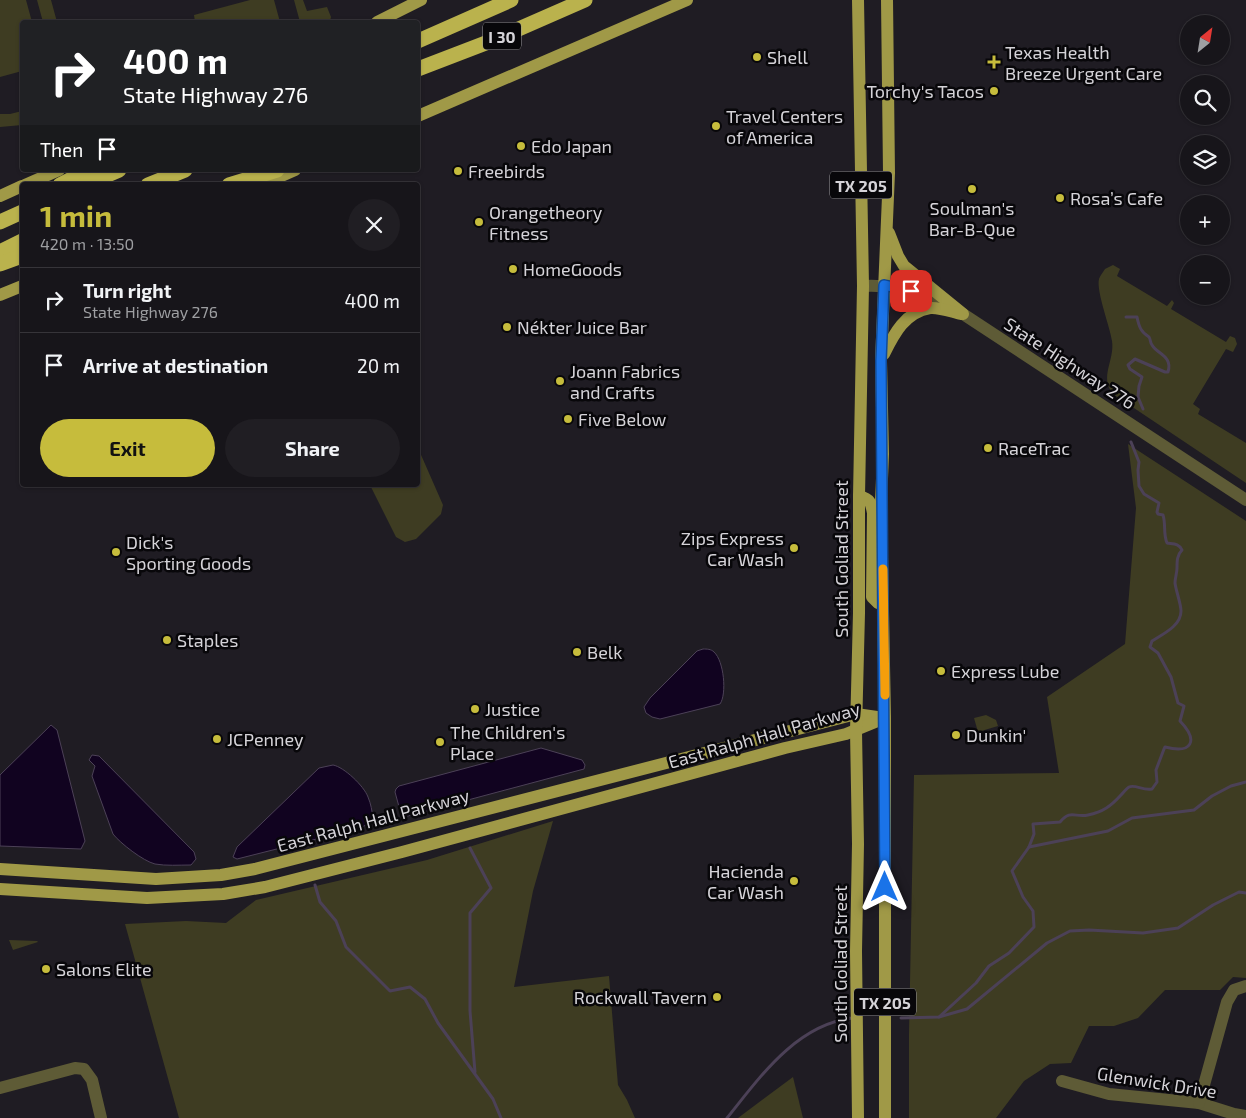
<!DOCTYPE html>
<html lang="en">
<head>
<meta charset="utf-8">
<style>
  :root { --surface:#17151a; --page:#201e23; --text:#f1f3f6; --muted:#9e9fa2; --line:#363439; --accent:#c6bc3c }
  body { margin:0; font-family:"Exo 2",sans-serif; background:var(--page); color:var(--text); height:100vh; display:flex; flex-direction:column; font-size:19px; white-space:nowrap }
  * { box-sizing:border-box; margin:0 }
  p { font-size:16px; color:var(--muted) }
  .icon { flex:none; width:28px; height:28px; fill:none; stroke:currentColor; stroke-width:2; stroke-linecap:round; stroke-linejoin:round }
  .map { position:relative; flex:1; overflow:hidden }
  .panel { position:absolute; left:20px; top:182px; width:400px; height:305px; display:flex; flex-direction:column; background:var(--surface); border-radius:5px; box-shadow:0 1px 4px #0004,0 0 0 1px var(--line) }
  .panel>* { flex:none }
  .hud { position:absolute; left:20px; top:20px; width:400px; height:152px; border-radius:5px; box-shadow:0 1px 4px #0004,0 0 0 1px var(--line); background:#202124; color:#fff; overflow:hidden }
  .needle { width:32px; rotate:30deg }
  .tools { position:absolute; left:1180px; top:15px; display:grid; gap:10px }
  .tools a { display:grid; place-items:center; width:50px; height:50px; border-radius:50%; background:var(--surface); box-shadow:0 1px 4px #0004,0 0 0 1px var(--line); font-size:25px }
  .pin { position:absolute; display:grid; place-items:center; width:42px; height:42px; color:#fff; margin:-21px; border-radius:10px; box-shadow:0 2px 8px #0006 }
  .me { position:absolute; width:55px; margin:-28px; rotate:0deg; stroke-linejoin:round; filter:drop-shadow(0 0 4px #0008) }
  .turn { display:flex; align-items:center; gap:18px; height:105px; padding:0 20px; font-size:22px }
  .turn .icon { width:65px; height:65px; stroke-width:2.5 }
  .turn b { display:block; font-size:35px; line-height:42px }
  .then { display:flex; align-items:center; height:48px; padding:0 20px; background:#0003; gap:10px; font-size:19px }
  .round { display:grid; place-items:center; flex:none; width:52px; height:52px; border-radius:26px; background:var(--page) }
  .head { display:flex; align-items:center; justify-content:space-between; height:85px; padding:0 20px }
  h1 { font-size:30px; font-weight:700; line-height:38px; color:var(--accent) }
  .button { display:flex; gap:10px; margin-top:auto; padding:10px 20px }
  .button a { flex:1; height:58px; border-radius:30px; background:var(--accent); color:#111; font-size:20px; font-weight:700; line-height:58px; text-align:center }
  .button a+a { background:var(--page); color:var(--text) }
  ul { padding:0; list-style:none }
  li { display:flex; align-items:center; gap:15px; height:65px; padding:0 20px; border-top:1px solid var(--line) }
  li div { flex:1 }
  li b { display:block; font-size:19px }
  li em { font-style:normal }
  .map>svg:first-child { display:block }
</style>
</head>
<body>
<div class="map">
<svg width="1246" height="1118" viewBox="0 0 1246 1118">
  <rect width="100%" height="100%" fill="#1f1c23"/>
  <g fill="#3e3c22">
    <path d="M0,0H26L32,22H22V71L0,77Z"/>
    <path d="M37,0H51L57,22H43Z"/>
    <path d="M250,0H274L280,22H195L194,15Z"/>
    <path d="M294,0H303L307,11L327,7L331,17L330,21L300,22Z"/>
    <path d="M22,111V125L0,127V114H10Z"/>
    <path d="M1113,265L1120,269L1117,276L1167,306L1172,300L1174,303L1171,309L1226,342L1230,336L1235,338L1237,344L1233,352L1226,349L1193,404L1200,409L1198,414L1246,443V483L1113,394C1099,377 1115,360 1112,341C1110,327 1096,291 1099,279C1100,276 1103,272 1105,269Z"/>
    <path d="M1128,444L1246,521V978L1233,977L1220,990H1165L1138,1018L1114,1026H1089L1071,1063L1050,1064L1024,1081L996,1118H909V1035L914,775L1059,773L1047,697L1125,644L1136,508Z"/>
    <path d="M418,448L443,505L441,514L416,539L405,542L396,537L370,485H418Z"/>
    <path d="M986,715L996,720L998,726L978,732L974,718Z"/>
    <path d="M553,821L533,891L514,987L609,976L618,1085L627,1100L635,1118H179L125,924L186,921L226,923L256,900L427,860Z"/>
    <path d="M9,940L37,941L38,942L13,950Z"/>
    <path d="M793,1077L803,1118H738Z"/>
  </g>
  <g fill="#110320" stroke="#4c4157">
    <path d="M703,649C707,649 711,649 714,652C724,661 727,694 720,704L660,719L652,717L646,713L644,707L650,698L697,651Z"/>
    <path d="M51,725L57,730L85,841L81,849L0,846V775Z"/>
    <path d="M541,748L582,760L585,765L584,769L408,816L401,814L395,792L396,789L399,786Z"/>
    <path d="M92,755L99,756L194,852L196,859L191,865C179,865 166,866 155,864C143,861 120,843 113,834L92,776L95,766L89,760Z"/>
    <path d="M333,765C344,767 364,786 368,797C371,804 372,811 373,818L370,823L360,828L241,858L237,859L233,857L237,847L319,768Z"/>
  </g>
  <g fill="none" stroke-linecap="round" stroke-linejoin="round">
    <g stroke="#4c4157" stroke-width="3">
      <path d="M1126,317H1137C1139,327 1141,332 1149,337C1151,340 1150,343 1152,345C1157,354 1173,356 1168,372H1165L1135,359L1128,365L1130,369L1142,377L1139,386L1138,397L1143,409"/>
      <path d="M1029,847L1034,834L1033,824L1060,822C1071,809 1075,818 1088,815C1103,812 1111,806 1121,795C1123,793 1126,789 1129,787C1135,784 1143,791 1152,789L1157,782L1156,770L1164,749L1165,747C1192,754 1199,741 1180,721L1184,706L1178,703L1171,677L1158,653L1150,647L1152,641C1163,634 1181,626 1181,611C1181,604 1176,591 1175,583C1175,578 1177,573 1177,568C1177,561 1177,555 1182,550C1179,543 1173,544 1167,543C1163,534 1166,524 1163,515L1158,514L1157,512L1159,503L1144,494L1139,486L1138,470L1139,462L1131,442"/>
      <path d="M470,848L491,888L470,913V1011L475,1072"/>
      <path d="M315,885L320,902L336,921L346,947L390,991L410,987L425,999L438,1023L493,1099L501,1118"/>
      <path d="M939,1017L976,983L989,966L1009,953L1034,927L1033,911L1023,897L1012,871L1029,847L1108,831L1132,818L1194,810L1212,796L1231,786L1246,782"/>
      <path d="M901,1018L939,1017L967,1009L1047,943L1070,931L1089,930L1143,933L1178,928L1213,905L1239,892L1246,893"/>
      <path d="M727,1118C760,1077 796,1025 852,1018"/>
    </g>
    <g stroke="#5e5b36" stroke-width="12">
      <path d="M863,286C904,284 928,296 963,314L1246,500"/>
      <path d="M1062,1081L1109,1094L1199,1103L1234,1114L1246,1116"/>
      <path d="M0,1088L75,1068L84,1069L92,1080L101,1118"/>
      <path d="M1199,1103L1227,1002L1234,990L1246,986"/>
    </g>
    <g stroke="#a09947" stroke-width="12">
      <path d="M377,22L421,0"/>
      <path d="M418,116L687,0"/>
      <path d="M25,185L59,170"/>
      <path d="M261,185L295,170"/>
      <path d="M0,196L22,186"/>
      <path d="M889,233L898,256L904,266L963,314"/>
      <path d="M0,295L22,286"/>
      <path d="M884,354C894,334 905,312 930,308C939,307 952,312 961,314"/>
      <path d="M859,496C870,499 871,502 873,513L872,597L878,603L883,605"/>
      <path d="M0,869L156,879L221,875L255,869L856,714L884,718"/>
      <path d="M0,889L147,898L223,894L265,887L402,852L785,748L846,734L885,718"/>
      <path d="M858,1118L856,951L858,844L856,731L859,613V496L863,286L858,0"/>
      <path d="M885,1118V718L881,503L883,454L881,361L889,173L887,0"/>
    </g>
    <g stroke="#bab24d" stroke-width="15">
      <path d="M418,41L511,0"/>
      <path d="M418,69L491,41L585,0"/>
      <path d="M60,185L89,170"/>
      <path d="M84,185L119,170"/>
      <path d="M148,185L185,170"/>
      <path d="M229,185L277,170"/>
      <path d="M0,222L22,212"/>
      <path d="M0,252L22,241"/>
      <path d="M0,264L22,256"/>
    </g>
  </g>
  <g fill="none" stroke-linecap="round" stroke-linejoin="round">
    <defs>
      <path id="route" d="M885,887L881,361L884,285L911,291"/>
    </defs>
    <use href="#route" stroke="#114b97" stroke-width="12"/>
    <use href="#route" stroke="#1a73e8" stroke-width="9"/>
    <path stroke="#f59e0b" stroke-width="9" d="M883,569L885,695"/>
  </g>
  <g fill="#c6bc3c" stroke="#08070a" stroke-width="2">
    <circle cx="757" cy="57" r="5"/>
    <path d="M991.5 54.5h5v5h5v5h-5v5h-5v-5h-5v-5h5z"/>
    <circle cx="994" cy="91" r="5"/>
    <circle cx="716" cy="126" r="5"/>
    <circle cx="521" cy="146" r="5"/>
    <circle cx="458" cy="171" r="5"/>
    <circle cx="972" cy="189" r="5"/>
    <circle cx="1060" cy="198" r="5"/>
    <circle cx="479" cy="222" r="5"/>
    <circle cx="513" cy="269" r="5"/>
    <circle cx="507" cy="327" r="5"/>
    <circle cx="560" cy="381" r="5"/>
    <circle cx="568" cy="419" r="5"/>
    <circle cx="988" cy="448" r="5"/>
    <circle cx="794" cy="548" r="5"/>
    <circle cx="116" cy="552" r="5"/>
    <circle cx="167" cy="640" r="5"/>
    <circle cx="577" cy="652" r="5"/>
    <circle cx="941" cy="671" r="5"/>
    <circle cx="475" cy="709" r="5"/>
    <circle cx="956" cy="735" r="5"/>
    <circle cx="217" cy="739" r="5"/>
    <circle cx="440" cy="742" r="5"/>
    <circle cx="794" cy="881" r="5"/>
    <circle cx="46" cy="969" r="5"/>
    <circle cx="717" cy="997" r="5"/>
  </g>
  <g text-anchor="middle" dominant-baseline="central" stroke-width="5" stroke-linejoin="round" paint-order="stroke">
    <g fill="#08070a" stroke="#98969a" stroke-width="1">
      <rect x="483" y="22.5" width="38" height="27" rx="4"/>
      <rect x="830" y="171.5" width="62" height="27" rx="4"/>
      <rect x="854" y="988.5" width="62" height="27" rx="4"/>
    </g>
    <g font-size="16" font-weight="bold" fill="#d5d3d8">
      <text x="502" y="36">I 30</text>
      <text x="861" y="185">TX 205</text>
      <text x="885" y="1002">TX 205</text>
    </g>
    <g font-size="18" fill="#d5d3d8" stroke="#08070a" text-anchor="start">
      <text x="1005" y="52">Texas Health<tspan x="1005" dy="21">Breeze Urgent Care</tspan></text>
      <text x="767" y="57">Shell</text>
      <text x="984" y="91" text-anchor="end">Torchy's Tacos</text>
      <text x="726" y="116">Travel Centers<tspan x="726" dy="21">of America</tspan></text>
      <text x="531" y="146">Edo Japan</text>
      <text x="468" y="171">Freebirds</text>
      <text x="1070" y="198">Rosa’s Cafe</text>
      <text x="972" y="208" text-anchor="middle">Soulman's<tspan x="972" dy="21">Bar-B-Que</tspan></text>
      <text x="489" y="212">Orangetheory<tspan x="489" dy="21">Fitness</tspan></text>
      <text x="523" y="269">HomeGoods</text>
      <text x="517" y="327">Nékter Juice Bar</text>
      <text x="570" y="371">Joann Fabrics<tspan x="570" dy="21">and Crafts</tspan></text>
      <text x="578" y="419">Five Below</text>
      <text x="998" y="448">RaceTrac</text>
      <text x="784" y="538" text-anchor="end">Zips Express<tspan x="784" dy="21">Car Wash</tspan></text>
      <text x="126" y="542">Dick's<tspan x="126" dy="21">Sporting Goods</tspan></text>
      <text x="177" y="640">Staples</text>
      <text x="587" y="652">Belk</text>
      <text x="951" y="671">Express Lube</text>
      <text x="485" y="709">Justice</text>
      <text x="450" y="732">The Children's<tspan x="450" dy="21">Place</tspan></text>
      <text x="966" y="735">Dunkin'</text>
      <text x="227" y="739">JCPenney</text>
      <text x="784" y="871" text-anchor="end">Hacienda<tspan x="784" dy="21">Car Wash</tspan></text>
      <text x="56" y="969">Salons Elite</text>
      <text x="707" y="997" text-anchor="end">Rockwall Tavern</text>
    </g>
    <g font-size="18" fill="#d5d3d8" stroke="#08070a">
      <text transform="translate(1070 363) rotate(33)">State Highway 276</text>
      <text transform="translate(841 559) rotate(-90)">South Goliad Street</text>
      <text transform="translate(764 735) rotate(-16)">East Ralph Hall Parkway</text>
      <text transform="translate(373 820) rotate(-15)">East Ralph Hall Parkway</text>
      <text transform="translate(840 964) rotate(-90)">South Goliad Street</text>
      <text transform="translate(1157 1082) rotate(9)">Glenwick Drive</text>
    </g>
  </g>
</svg>
<div class="tools">
<a><svg class="needle" viewBox="-14 -14 28 28"><path d="M0-13l5 13h-10z" fill="#e53935"/><path d="M0 13l5-13h-10z" fill="#9e9fa2"/></svg></a>
<a><svg class="icon" aria-label="search" viewBox="0 0 24 24"><circle cx="10" cy="10" r="6"/><path d="M15 15l6 6"/></svg></a>
<a><svg class="icon" aria-label="layers" viewBox="0 0 24 24"><path d="M12 4l9 5-9 5-9-5zM3 14l9 5 9-5"/></svg></a>
<a>+</a>
<a>−</a>
</div>
<div class="pin" style="left:911px;top:291px;background:#d93025"><svg class="icon" aria-label="arrive" viewBox="0 0 24 24"><path d="M6 21V4h12l-3 4 3 4H6"/></svg></div>
<svg class="me" style="left:885px;top:887px" viewBox="-20 -20 40 40"><path d="M0-17L14 15 0 8-14 15z" fill="#1a73e8" stroke="#fff" stroke-width="4"/></svg>
<div class="hud">
<div class="turn"><svg class="icon" aria-label="right" viewBox="0 0 24 24"><path d="M7 20v-9h11M14 6l5 5-5 5"/></svg><div><b>400 m</b>State Highway 276</div></div>
<div class="then">Then<svg class="icon" aria-label="arrive" viewBox="0 0 24 24"><path d="M6 21V4h12l-3 4 3 4H6"/></svg></div>
</div>
<section class="panel">
<div class="head"><div><h1>1 min</h1><p>420 m · 13:50</p></div><a class="round"><svg class="icon" aria-label="close" viewBox="0 0 24 24"><path d="M6 6l12 12M18 6L6 18"/></svg></a></div>
<ul>
<li><svg class="icon" aria-label="right" viewBox="0 0 24 24"><path d="M7 20v-9h11M14 6l5 5-5 5"/></svg><div><b>Turn right</b><p>State Highway 276</p></div><em>400 m</em></li>
<li><svg class="icon" aria-label="arrive" viewBox="0 0 24 24"><path d="M6 21V4h12l-3 4 3 4H6"/></svg><div><b>Arrive at destination</b></div><em>20 m</em></li>
</ul>
<div class="button"><a>Exit</a><a>Share</a></div>
</section>
</div>
</body>
</html>
